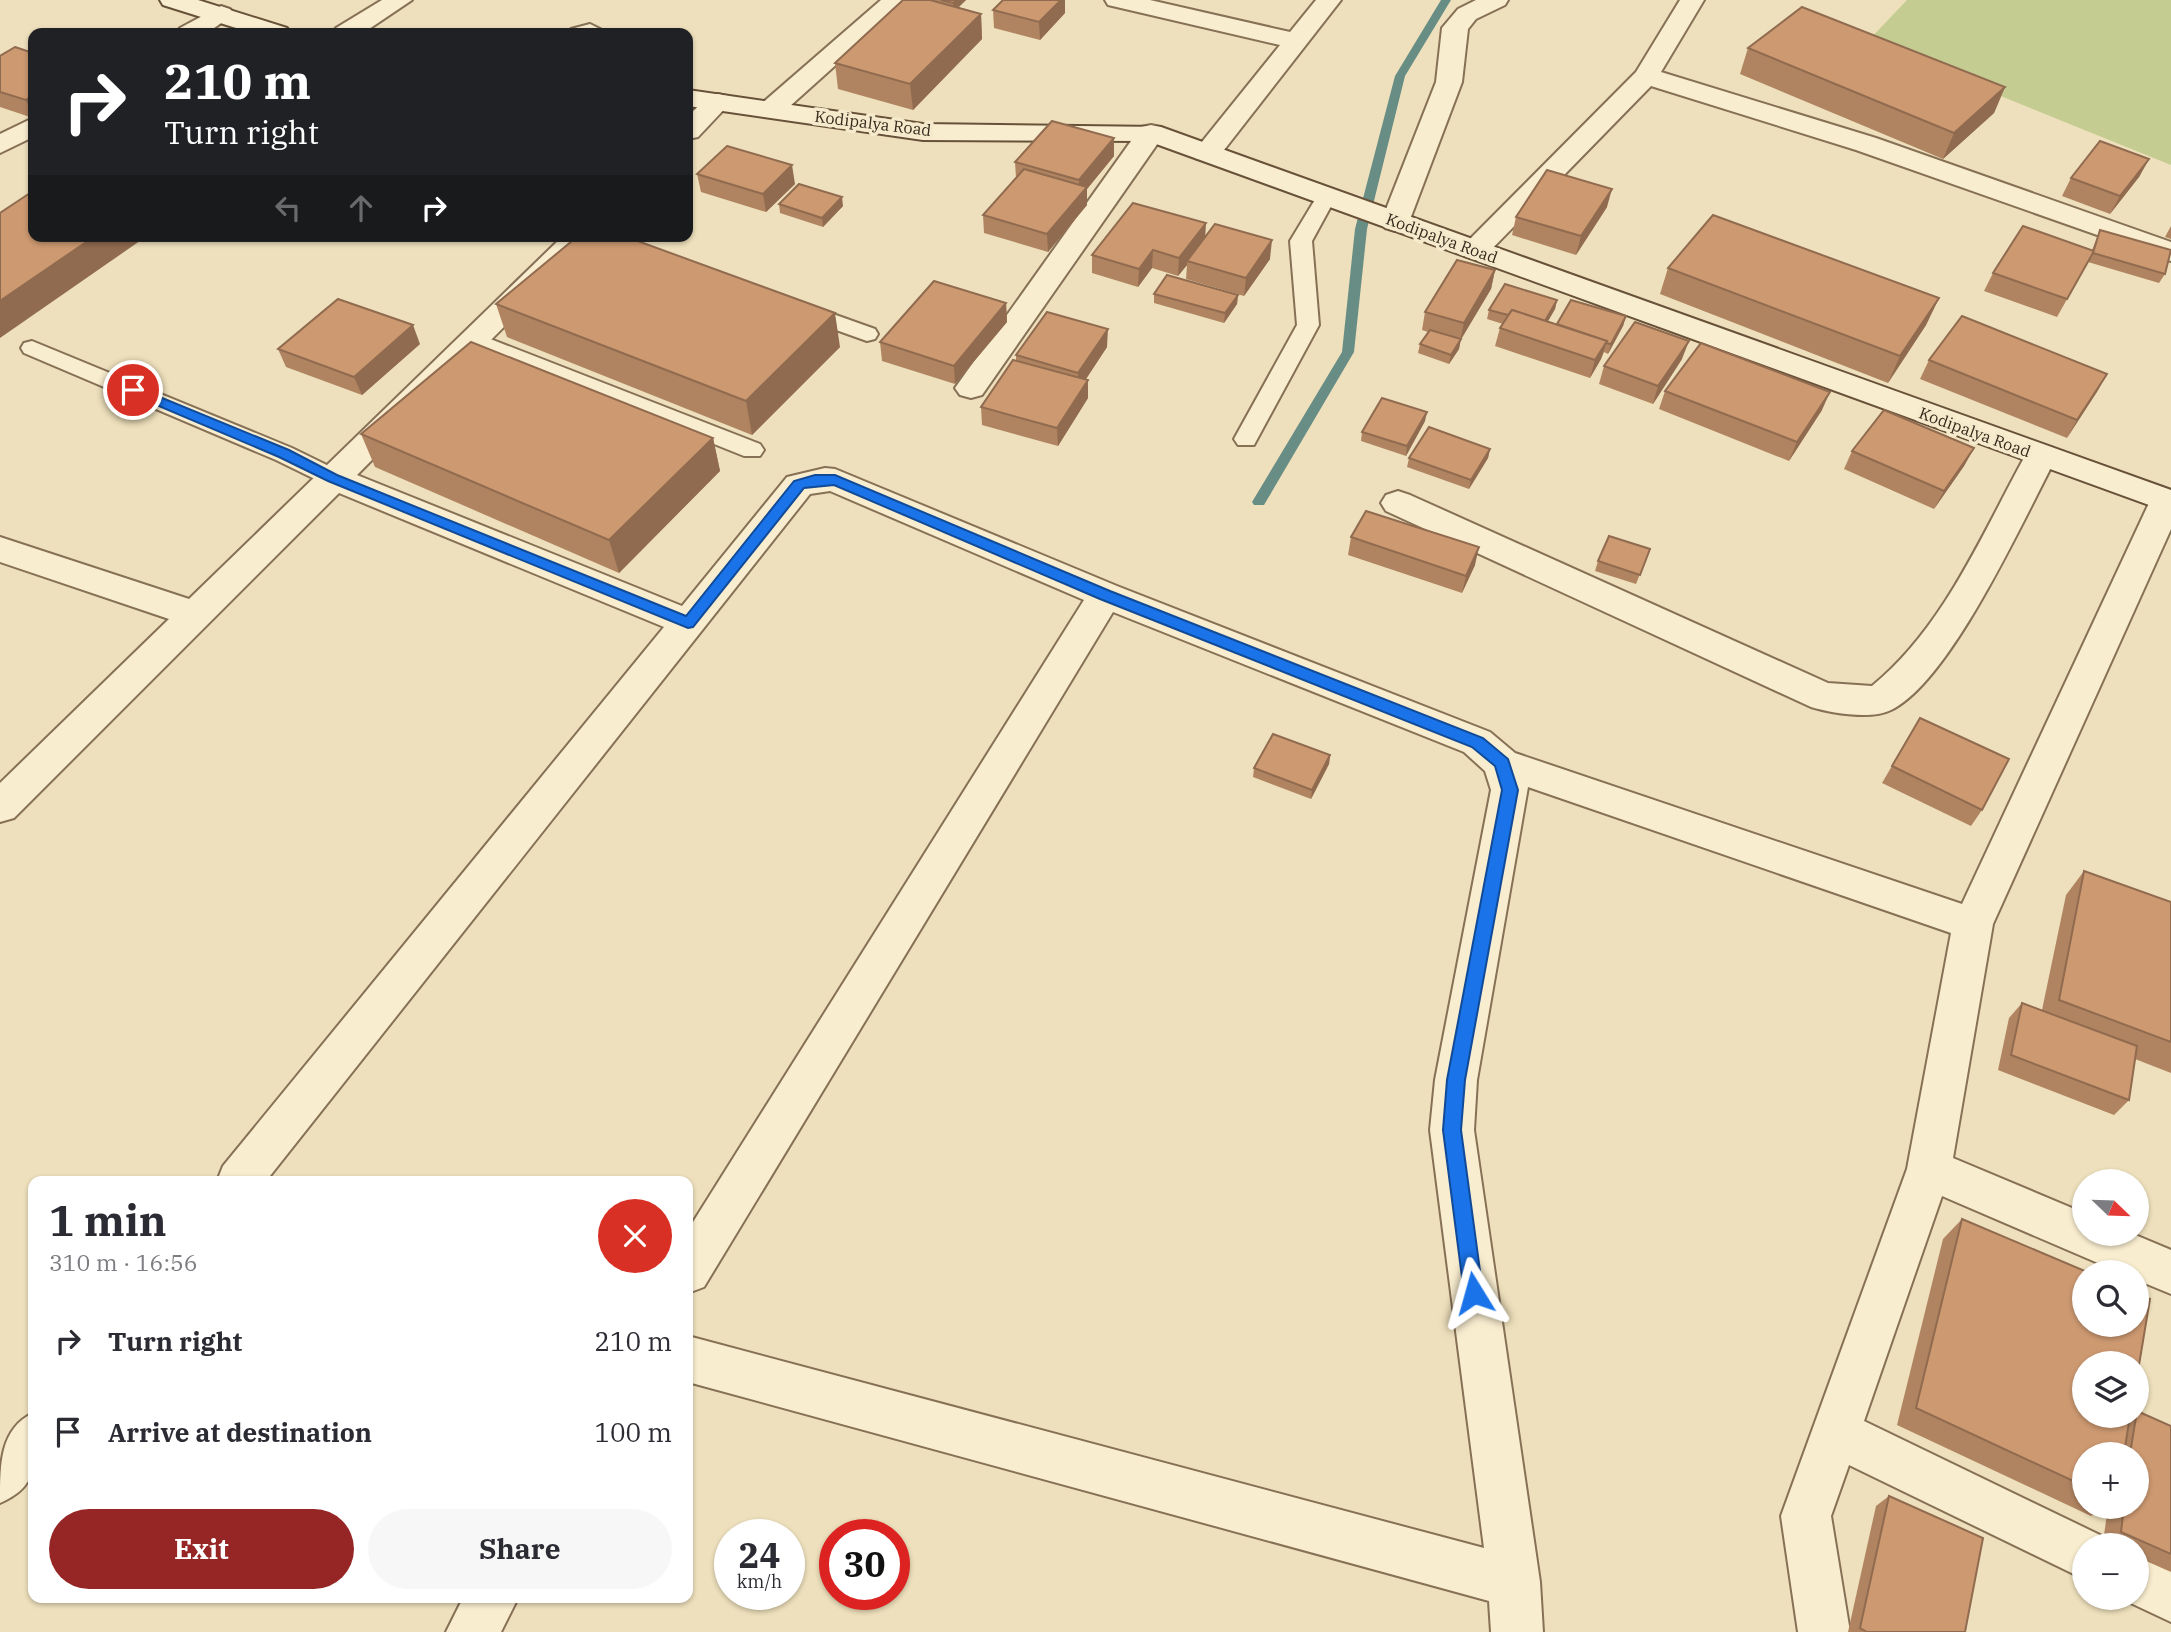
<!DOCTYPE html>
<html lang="en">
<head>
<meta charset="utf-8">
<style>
  :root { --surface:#fff; --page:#f7f7f7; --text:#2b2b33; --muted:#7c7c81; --accent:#962625 }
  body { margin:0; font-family:"IBM Plex Serif",serif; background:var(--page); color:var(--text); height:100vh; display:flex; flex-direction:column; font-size:26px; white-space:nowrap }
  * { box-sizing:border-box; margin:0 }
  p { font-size:23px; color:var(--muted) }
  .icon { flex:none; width:38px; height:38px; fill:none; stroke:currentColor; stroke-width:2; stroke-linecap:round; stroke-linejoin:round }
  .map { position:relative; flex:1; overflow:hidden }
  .sheet { position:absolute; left:28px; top:1176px; width:665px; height:427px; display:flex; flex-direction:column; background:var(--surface); border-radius:14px; box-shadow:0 2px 5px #0004 }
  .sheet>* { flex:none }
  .hud { position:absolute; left:28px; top:28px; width:665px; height:214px; border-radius:14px; box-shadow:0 2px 5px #0004; background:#202124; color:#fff; overflow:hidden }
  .needle { width:46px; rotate:113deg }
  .controls { position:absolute; left:2072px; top:1169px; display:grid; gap:14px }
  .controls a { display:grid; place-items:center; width:77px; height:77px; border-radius:50%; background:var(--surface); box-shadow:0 2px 5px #0004; font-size:35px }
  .speed { position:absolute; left:714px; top:1519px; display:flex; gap:14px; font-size:35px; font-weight:700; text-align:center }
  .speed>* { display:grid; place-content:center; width:91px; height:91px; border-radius:50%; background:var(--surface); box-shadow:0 2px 5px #0004; line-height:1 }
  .speed small { font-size:18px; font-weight:400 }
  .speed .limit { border:10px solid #d22; background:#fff; color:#111 }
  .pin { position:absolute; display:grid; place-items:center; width:60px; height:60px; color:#fff; margin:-30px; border:4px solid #fff; border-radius:50%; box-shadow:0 2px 7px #0007 }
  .me { position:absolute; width:77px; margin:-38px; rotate:352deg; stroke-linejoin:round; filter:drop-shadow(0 0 5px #0008) }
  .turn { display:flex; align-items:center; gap:24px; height:147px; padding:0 21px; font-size:32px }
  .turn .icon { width:91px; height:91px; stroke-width:2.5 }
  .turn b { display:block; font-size:49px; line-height:60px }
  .lanes { display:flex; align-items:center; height:66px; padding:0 21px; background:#0003; justify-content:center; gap:35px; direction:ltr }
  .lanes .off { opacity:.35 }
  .round { display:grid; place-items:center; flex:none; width:74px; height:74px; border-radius:37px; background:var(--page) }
  .head { display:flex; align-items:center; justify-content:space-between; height:119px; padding:0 21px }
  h1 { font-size:42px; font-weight:800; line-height:52px }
  .button { display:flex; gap:14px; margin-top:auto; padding:14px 21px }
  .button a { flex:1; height:80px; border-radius:42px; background:var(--accent); color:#fff; font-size:28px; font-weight:800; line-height:80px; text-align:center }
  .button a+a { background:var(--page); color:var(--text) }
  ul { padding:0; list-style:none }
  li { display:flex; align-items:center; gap:21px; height:91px; padding:0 21px }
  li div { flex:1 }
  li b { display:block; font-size:26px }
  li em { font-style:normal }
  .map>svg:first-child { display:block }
</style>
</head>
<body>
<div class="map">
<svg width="2171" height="1632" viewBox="0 0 2171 1632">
  <rect width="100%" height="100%" fill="#eee0bc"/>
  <path fill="#c4cc91" d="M1907,0H2171V165L1867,42Z"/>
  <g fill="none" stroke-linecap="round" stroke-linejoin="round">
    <path fill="#688d84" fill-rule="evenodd" d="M1441,0H1451L1405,76L1367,229L1354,352L1264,505H1254L1252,502L1342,352L1355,229L1395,76Z"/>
    <defs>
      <g id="lane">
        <path d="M590,24L608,33H569L571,29Z"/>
        <path d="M1326,191L1336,197L1312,241L1319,325L1254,445H1238L1234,439L1297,325L1290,241L1319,193Z"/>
        <path d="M802,303L875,329L878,334L875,339L867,341L794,315L791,310L794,305Z"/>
        <path d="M475,333L760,444L764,450L760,456H744L467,345L464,340L467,335Z"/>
        <path d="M32,341L292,448L341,472L345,478L341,484H325L276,460L24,353L21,348L24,343Z"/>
      </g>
      <g id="street">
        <path d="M382,0H412L363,33H332L336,28Z"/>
        <path d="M881,0H908L779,116H761L757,110L761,104Z"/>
        <path d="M1105,0H1150L1290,32L1316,0H1341L1217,159H1197L1193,153L1280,45L1108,5Z"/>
        <path d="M1476,0H1508L1505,5L1476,19L1468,29L1462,82L1409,222L1405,228L1395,231L1385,228L1381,222L1436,82L1442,28L1458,9Z"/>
        <path d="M1680,0H1704L1661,72L1876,138L2171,242V261L1856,150L1651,86L1485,256L1475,259L1465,256L1460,250L1465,244L1636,72Z"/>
        <path d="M221,6L230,9L234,14L207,33H176L180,28Z"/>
        <path d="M718,94L727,96L731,102L698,137L688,139V116L709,96Z"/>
        <path d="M33,118V137L0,153V134Z"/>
        <path d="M1151,125L1161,127L1165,133L982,395L971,398L960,395L955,388L960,381L1141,127Z"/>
        <path d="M563,236H594L357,475L682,606L787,477L825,468L835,469L1117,586L1490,732L1515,753L1962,904L2150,501L2155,493L2171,491V529L1993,924L1953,1158L2084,1213V1234H2133L2171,1250V1294L2137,1280V1272H2119L1942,1196L1864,1421L2102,1536L2106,1545H2084V1579L1849,1465L1831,1516L1850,1632H1798L1781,1516L1907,1169L1951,933L1528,787L1477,1080L1474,1130L1540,1582L1543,1632H1491L1489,1601L688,1382V1336L1484,1548L1430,1130L1435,1080L1491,790L1485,771L1464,752L1113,612L704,1287L688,1293V1230L1084,600L830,491L810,494L266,1181H217L223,1166L664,627L339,493L14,818L0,822V783L169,619L0,562V537L189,599Z"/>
        <path d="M2041,445L2053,448L2057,456C2024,518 1951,681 1891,710C1871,720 1831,713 1811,707L1386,511L1381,503L1386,495L1398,491L1410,495L1828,683L1872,686C1944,627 1981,536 2025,456L2029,448Z"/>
        <path d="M33,1413C33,1454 45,1484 0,1503C0,1463 0,1429 33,1413Z"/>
        <path d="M2137,1554L2171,1569V1622L2120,1598H2137Z"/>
        <path d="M463,1598H518L501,1632H446Z"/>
      </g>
      <g id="secondary">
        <path d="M160,0H198L287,28L291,33H252L163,5Z"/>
        <path d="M688,90L923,124L1161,127L2171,490V513L1148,141L923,140L688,106Z"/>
      </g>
    </defs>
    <use href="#lane" stroke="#867056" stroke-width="4"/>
    <use href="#street" stroke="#867056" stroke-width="4"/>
    <use href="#secondary" stroke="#675139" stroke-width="4"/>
    <use href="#lane" fill="#f9edcf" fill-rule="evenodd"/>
    <use href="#street" fill="#f9edcf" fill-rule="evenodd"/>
    <use href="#secondary" fill="#f9edcf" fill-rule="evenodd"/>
  </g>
  <g fill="#b08461">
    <path d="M903,0H966L958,7L981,14L982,39L913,110L838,89L835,63Z"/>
    <path d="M1061,0H1065V13L1040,40L994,28L993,10Z"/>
    <path d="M1748,48L2005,87L1994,113L1943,159L1740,74Z"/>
    <path d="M33,53V118L0,107V56Z"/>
    <path d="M1114,138V156L1087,189V205L1048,252L984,233L983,215L1016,178L1015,162Z"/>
    <path d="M2149,159L2139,177L2110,214L2062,196L2071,178Z"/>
    <path d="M697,174L795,184L766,212L701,192Z"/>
    <path d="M779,204L843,206L823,227L780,213Z"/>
    <path d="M1607,207L1576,255L1512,235L1516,217Z"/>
    <path d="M2171,226V239L2165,237Z"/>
    <path d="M2100,230L2165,274L2159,283L2088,262L2057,317L1984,291L1993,273L2092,250Z"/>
    <path d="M1205,237L1270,259L1244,296L1186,279L1187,265L1178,276L1152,268L1138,287L1092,273V255Z"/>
    <path d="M1668,268L1939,298L1926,325L1888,383L1660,294Z"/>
    <path d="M1495,270L1491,289L1460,341L1459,349L1449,364L1418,353L1420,344L1428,332L1422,330L1425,312Z"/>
    <path d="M1154,294L1238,295L1237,304L1224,323L1154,303Z"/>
    <path d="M1557,300L1555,309L1548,321L1557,324L1626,316L1623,326L1608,354L1604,352L1601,359L1590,378L1495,346L1500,328L1503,324L1487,319L1489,310Z"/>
    <path d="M1006,303L1007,322L955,384L882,361L880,342Z"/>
    <path d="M496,304L840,347L752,435L507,337Z"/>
    <path d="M420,344L362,395L286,367L278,349Z"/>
    <path d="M1107,347L1086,379L1088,380V398L1058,446L982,425L981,407L1016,361V355Z"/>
    <path d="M1682,359L1653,404L1599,384L1604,366Z"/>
    <path d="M1929,360L2107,374L2067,438L1920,379Z"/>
    <path d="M1665,391L1822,410L1789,461L1659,409Z"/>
    <path d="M1425,421L1406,456L1361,441L1362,432Z"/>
    <path d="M361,434L713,438L720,471L619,573L375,467Z"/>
    <path d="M1974,448L1964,466L1934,509L1844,469L1852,451Z"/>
    <path d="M1490,449L1488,458L1469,489L1407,467L1409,458Z"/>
    <path d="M1351,537L1475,565L1462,593L1348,555Z"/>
    <path d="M1650,549L1636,584L1595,571L1598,561Z"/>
    <path d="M1920,718L1982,810L1971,826L1882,783Z"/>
    <path d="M1330,755L1329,764L1311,799L1253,777L1254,768Z"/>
    <path d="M2084,871L2171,902V1073L2135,1059L2129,1100L2114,1115L1998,1070L2009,1018L2022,1003L2042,1010L2066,895Z"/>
    <path d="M1962,1219L2084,1416H2137L2171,1426V1572L2137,1557V1545H2111L2103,1542L2108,1507H2137V1454H2084V1507H2106L2091,1516L1897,1425L1943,1239Z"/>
    <path d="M1889,1496L1965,1632H1848L1876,1506Z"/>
  </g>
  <g fill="#906b4f">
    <path d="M956,0H966L954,12L953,3Z"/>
    <path d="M1061,0H1065V13L1040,40L1039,22Z"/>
    <path d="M981,14L982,39L913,110L910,84Z"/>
    <path d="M2005,87L1994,113L1943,159L1954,133Z"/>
    <path d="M33,95V115L26,100Z"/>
    <path d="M1114,138V156L1087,189V205L1048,252L1047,234L1079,196V180Z"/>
    <path d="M2149,159L2139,177L2110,214L2120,196Z"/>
    <path d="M792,165L795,184L766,212L763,194Z"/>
    <path d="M1612,189L1607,207L1576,255L1581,236Z"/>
    <path d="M842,197L843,206L823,227L822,218Z"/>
    <path d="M1206,223L1205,241L1187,261V265L1178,276L1179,258Z"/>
    <path d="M95,236H147L0,338V301Z"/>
    <path d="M1272,240L1270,259L1244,296L1246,278Z"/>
    <path d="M1153,250L1152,268L1138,287L1139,269Z"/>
    <path d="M1495,270L1491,289L1460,341L1464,323Z"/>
    <path d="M1238,295L1237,304L1224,323L1225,313Z"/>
    <path d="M1939,298L1926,325L1888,383L1900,356Z"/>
    <path d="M1557,300L1555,309L1540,335L1542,326Z"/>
    <path d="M1006,303L1007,322L955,384L954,366Z"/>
    <path d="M835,313L840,347L752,435L746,401Z"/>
    <path d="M1626,316L1623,326L1608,354L1611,344Z"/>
    <path d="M413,325L420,344L362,395L354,377Z"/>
    <path d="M1108,329L1107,347L1078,391V373Z"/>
    <path d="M1461,339L1459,349L1449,364L1451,355Z"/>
    <path d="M1607,341L1601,359L1590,378L1595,360Z"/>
    <path d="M1689,341L1682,359L1653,404L1658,386Z"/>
    <path d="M2107,374L2097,392L2067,438L2077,420Z"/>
    <path d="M1088,380V398L1058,446L1057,428Z"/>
    <path d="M1830,392L1822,410L1789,461L1797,442Z"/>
    <path d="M1427,412L1425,421L1406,456L1407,446Z"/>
    <path d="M713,438L720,471L619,573L609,540Z"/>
    <path d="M1974,448L1964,466L1934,509L1944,491Z"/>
    <path d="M1490,449L1488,458L1469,489L1471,480Z"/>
    <path d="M1479,547L1475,565L1462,593L1466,576Z"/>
    <path d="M1330,755L1329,764L1311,799L1312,790Z"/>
  </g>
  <g fill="#cd9971" stroke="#906b4f" stroke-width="2">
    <path d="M903,0H930L981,14L910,84L835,63Z"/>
    <path d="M941,0H956L953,3Z"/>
    <path d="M1003,0H1061L1039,22L993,10Z"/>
    <path d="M1802,7L2005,87L1954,133L1748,48Z"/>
    <path d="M15,47L33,53V95L26,100L0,92V56Z"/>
    <path d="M1052,121L1114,138L1079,180L1015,162Z"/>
    <path d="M2100,141L2149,159L2120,196L2071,178Z"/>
    <path d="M727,146L792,165L763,194L697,174Z"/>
    <path d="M1024,169L1087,187L1047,234L983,215Z"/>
    <path d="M1547,170L1612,189L1581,236L1516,217Z"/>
    <path d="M799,184L842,197L822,218L779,204Z"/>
    <path d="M33,191V236H95L0,301V213Z"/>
    <path d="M1133,203L1206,223L1179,258L1153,250L1139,269L1092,255Z"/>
    <path d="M1713,215L1939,298L1900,356L1668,268Z"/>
    <path d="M1215,224L1272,240L1246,278L1187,261Z"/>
    <path d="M2023,226L2094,251L2067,299L1993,273Z"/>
    <path d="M2100,230L2171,250L2165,274L2093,253Z"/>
    <path d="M578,236H624L835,313L746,401L496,304Z"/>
    <path d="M1457,260L1495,270L1464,323L1425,312Z"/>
    <path d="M1167,275L1238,295L1225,313L1154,294Z"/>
    <path d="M934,281L1006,303L954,366L880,342Z"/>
    <path d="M1505,284L1557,300L1545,321L1512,310L1508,315L1489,310Z"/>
    <path d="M338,299L413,325L354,377L278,349Z"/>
    <path d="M1571,300L1626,316L1611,344L1606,343L1607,341L1557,324Z"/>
    <path d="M1512,310L1607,341L1595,360L1500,328Z"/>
    <path d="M1047,312L1108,329L1078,373L1016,355Z"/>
    <path d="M1962,316L2107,374L2077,420L1929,360Z"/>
    <path d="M1635,322L1689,341L1658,386L1604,366Z"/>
    <path d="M1430,330L1461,339L1451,355L1420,344Z"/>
    <path d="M471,342L713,438L609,540L361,434Z"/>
    <path d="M1701,343L1830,392L1797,442L1665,391Z"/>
    <path d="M1013,360L1088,380L1057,428L981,407Z"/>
    <path d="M1382,398L1427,412L1407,446L1362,432Z"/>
    <path d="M1884,410L1974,448L1944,491L1852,451Z"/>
    <path d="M1429,427L1490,449L1471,480L1409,458Z"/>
    <path d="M1366,511L1479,547L1466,576L1351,537Z"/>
    <path d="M1609,536L1650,549L1640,575L1598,561Z"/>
    <path d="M1920,718L2009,759L1982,810L1892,766Z"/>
    <path d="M1273,734L1330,755L1312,790L1254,768Z"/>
    <path d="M2084,871L2171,902V1042L2059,1000Z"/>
    <path d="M2022,1003L2137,1046L2129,1100L2011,1055Z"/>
    <path d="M1962,1219L2087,1272H2084V1325H2137V1294L2150,1299L2137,1377V1363H2084V1416H2130L2124,1454H2084V1486L1916,1408Z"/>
    <path d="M2137,1411L2171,1426V1554L2121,1532L2124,1507H2137V1454H2130Z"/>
    <path d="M1889,1496L1983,1538L1965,1632H1867L1860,1628Z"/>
  </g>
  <path fill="#1a73e8" stroke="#114b97" stroke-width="2" d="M133,386L289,450L337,475L686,616L794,481L815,475H835L1110,591L1483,738L1508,759L1518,790L1465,1080L1461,1130L1483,1293L1481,1299L1474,1302L1467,1299L1464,1293L1443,1130L1447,1080L1502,790L1495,766L1472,747L1100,599L834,485L804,488L693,627L688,628L328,481L279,457L128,393L126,390Z"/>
  <g text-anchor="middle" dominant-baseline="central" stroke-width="7" stroke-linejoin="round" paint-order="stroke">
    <g font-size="16" fill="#35281b" stroke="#f6eacc">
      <text transform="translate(873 123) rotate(7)">Kodipalya Road</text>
      <text transform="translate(1442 238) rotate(20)">Kodipalya Road</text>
      <text transform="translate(1975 432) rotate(20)">Kodipalya Road</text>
    </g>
  </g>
</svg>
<div class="controls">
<a><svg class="needle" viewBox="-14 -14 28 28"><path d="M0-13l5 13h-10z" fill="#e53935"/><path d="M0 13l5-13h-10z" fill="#7c7c81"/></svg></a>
<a><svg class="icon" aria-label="search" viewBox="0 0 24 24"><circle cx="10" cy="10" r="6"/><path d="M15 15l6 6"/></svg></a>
<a><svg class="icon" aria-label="layers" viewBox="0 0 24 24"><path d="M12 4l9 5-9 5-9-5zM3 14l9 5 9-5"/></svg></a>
<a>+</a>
<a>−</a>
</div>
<div class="speed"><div>24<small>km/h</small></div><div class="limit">30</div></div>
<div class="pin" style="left:133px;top:390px;background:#d93025"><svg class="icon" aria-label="arrive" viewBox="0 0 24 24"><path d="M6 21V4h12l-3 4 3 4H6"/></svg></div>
<svg class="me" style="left:1474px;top:1293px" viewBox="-20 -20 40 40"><path d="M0-17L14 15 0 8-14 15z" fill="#1a73e8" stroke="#fff" stroke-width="4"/></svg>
<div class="hud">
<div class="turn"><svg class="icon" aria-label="right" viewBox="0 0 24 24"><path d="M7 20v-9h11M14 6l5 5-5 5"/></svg><div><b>210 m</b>Turn right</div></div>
<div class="lanes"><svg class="icon off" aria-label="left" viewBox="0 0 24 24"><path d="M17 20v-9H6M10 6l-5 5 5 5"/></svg><svg class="icon off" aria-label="ahead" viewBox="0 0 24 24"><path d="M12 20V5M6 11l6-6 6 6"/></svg><svg class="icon" aria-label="right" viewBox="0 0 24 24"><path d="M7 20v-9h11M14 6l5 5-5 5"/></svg></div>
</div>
<section class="sheet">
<div class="head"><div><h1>1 min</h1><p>310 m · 16:56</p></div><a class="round" style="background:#d93025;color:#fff"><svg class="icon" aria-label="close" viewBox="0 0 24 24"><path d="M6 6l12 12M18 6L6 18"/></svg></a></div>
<ul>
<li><svg class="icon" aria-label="right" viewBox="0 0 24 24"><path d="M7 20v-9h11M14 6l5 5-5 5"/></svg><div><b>Turn right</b></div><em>210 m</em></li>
<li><svg class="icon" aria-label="arrive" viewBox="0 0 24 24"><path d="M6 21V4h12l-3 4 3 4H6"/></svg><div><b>Arrive at destination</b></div><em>100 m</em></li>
</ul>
<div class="button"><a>Exit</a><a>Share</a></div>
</section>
</div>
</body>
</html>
